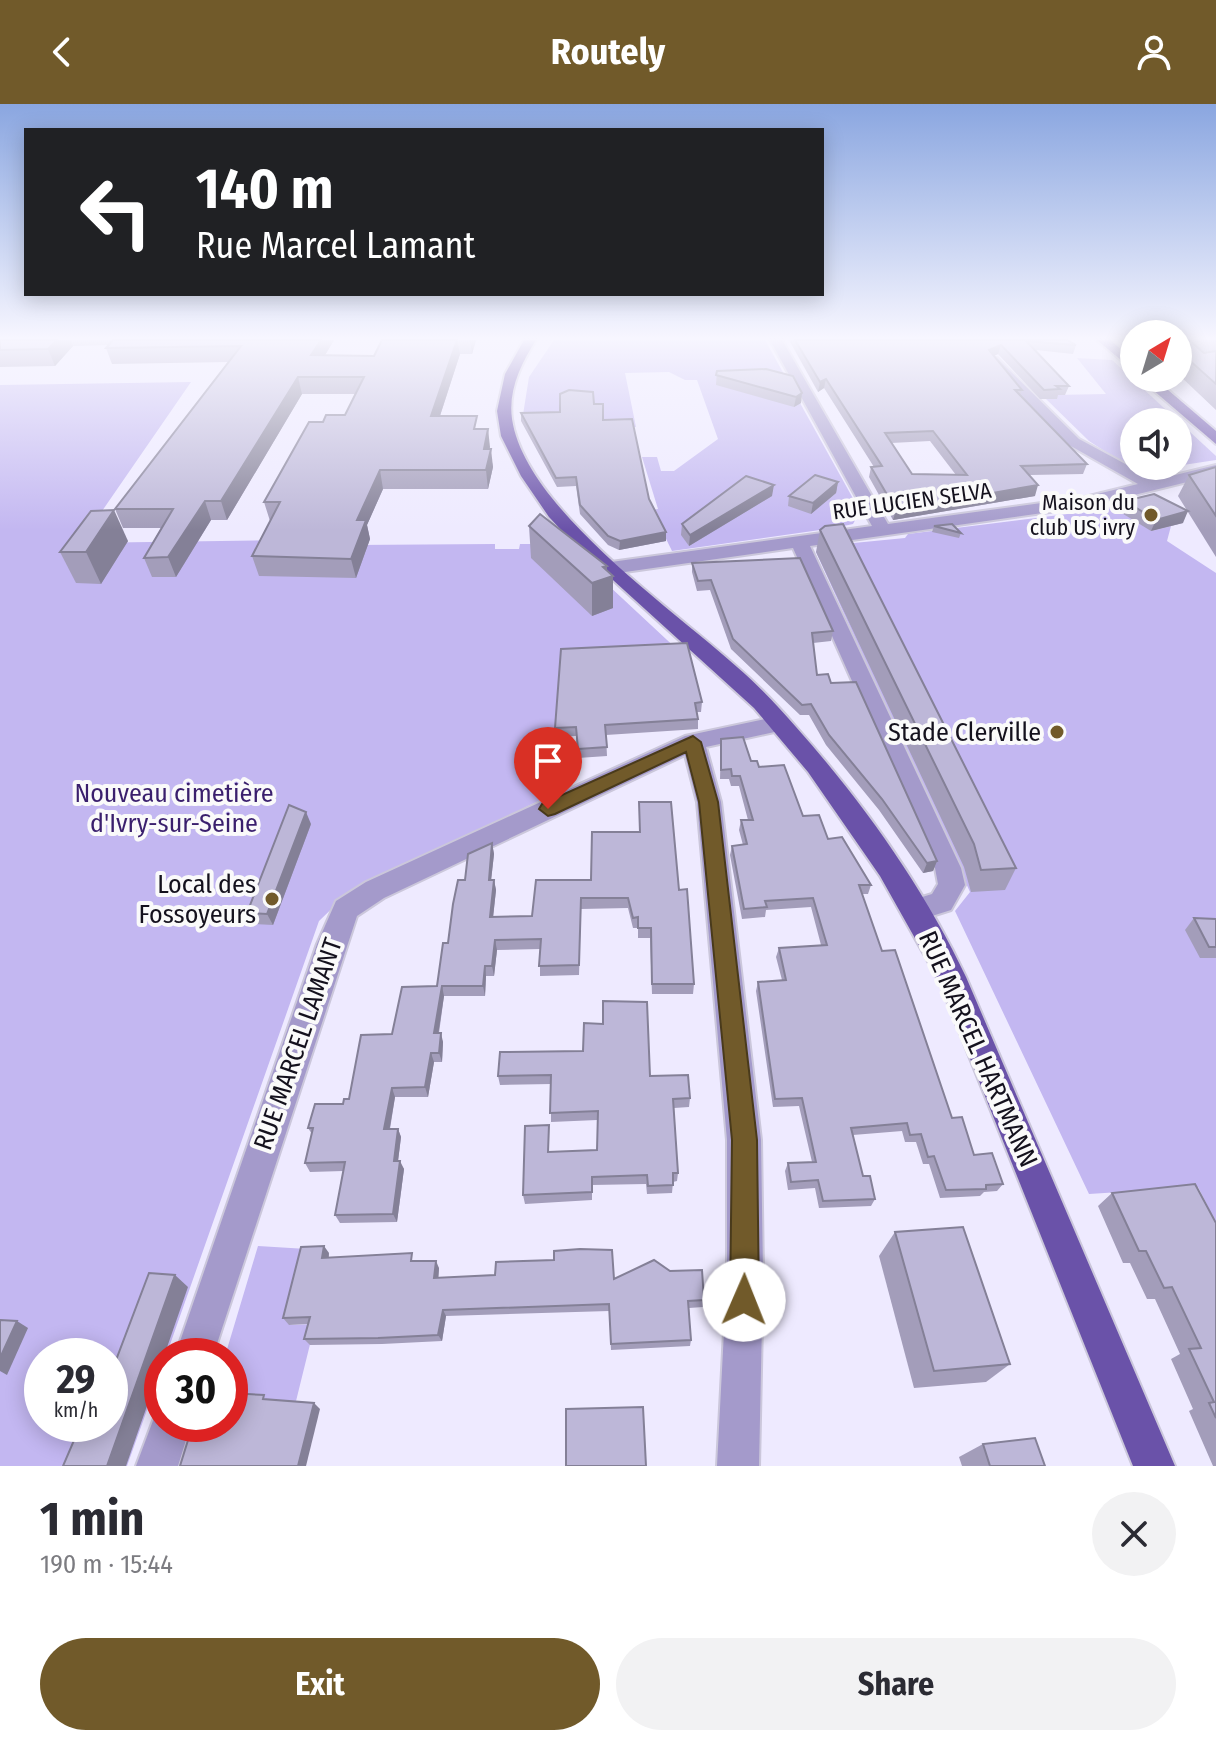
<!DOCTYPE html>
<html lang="en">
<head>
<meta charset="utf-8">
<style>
  :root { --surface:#fff; --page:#f2f2f3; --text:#2b2b33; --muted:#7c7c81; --accent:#715a2a }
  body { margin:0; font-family:"Fira Sans Condensed",sans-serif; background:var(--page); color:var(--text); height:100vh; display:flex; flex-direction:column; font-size:30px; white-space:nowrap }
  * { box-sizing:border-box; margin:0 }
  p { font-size:26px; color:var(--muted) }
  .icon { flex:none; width:44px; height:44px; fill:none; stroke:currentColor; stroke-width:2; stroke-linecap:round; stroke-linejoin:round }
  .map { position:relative; height:1362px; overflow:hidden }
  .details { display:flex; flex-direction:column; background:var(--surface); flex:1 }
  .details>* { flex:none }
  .top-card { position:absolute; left:24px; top:24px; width:800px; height:168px; border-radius:0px; box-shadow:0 4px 20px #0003; background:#202124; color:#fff; overflow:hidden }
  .needle { width:52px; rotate:38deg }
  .tools { position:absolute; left:1120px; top:216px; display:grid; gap:16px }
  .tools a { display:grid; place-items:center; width:72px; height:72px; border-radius:50%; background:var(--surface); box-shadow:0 4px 20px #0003; font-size:40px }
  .speed { position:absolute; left:24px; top:1234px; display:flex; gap:16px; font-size:40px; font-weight:700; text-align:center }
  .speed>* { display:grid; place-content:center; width:104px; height:104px; border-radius:50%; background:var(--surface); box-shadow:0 4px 20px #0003; line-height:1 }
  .speed small { font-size:20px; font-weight:400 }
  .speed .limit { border:12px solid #d22; background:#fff; color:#111 }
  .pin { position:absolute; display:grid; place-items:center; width:68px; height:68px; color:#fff; margin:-82px -34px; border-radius:50% 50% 50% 0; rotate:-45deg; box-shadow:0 0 8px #0007 }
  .pin .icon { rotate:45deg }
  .me { position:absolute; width:88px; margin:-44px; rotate:1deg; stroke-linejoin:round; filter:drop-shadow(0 0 6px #0008) }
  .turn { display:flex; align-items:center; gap:28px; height:168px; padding:0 40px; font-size:36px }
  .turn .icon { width:104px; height:104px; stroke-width:2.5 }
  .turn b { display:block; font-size:56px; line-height:68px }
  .round { display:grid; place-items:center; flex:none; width:84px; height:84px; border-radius:42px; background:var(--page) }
  .headline { display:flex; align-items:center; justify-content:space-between; height:136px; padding:0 40px }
  h1 { font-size:48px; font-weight:700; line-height:60px }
  .action { display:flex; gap:16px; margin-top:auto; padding:16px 40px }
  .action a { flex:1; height:92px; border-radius:48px; background:var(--accent); color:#fff; font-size:32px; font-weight:700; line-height:92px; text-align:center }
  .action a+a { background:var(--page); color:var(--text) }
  header { display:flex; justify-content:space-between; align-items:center; height:104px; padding:0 40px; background:var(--accent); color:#fff; font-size:36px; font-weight:700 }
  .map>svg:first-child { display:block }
</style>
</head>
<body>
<header><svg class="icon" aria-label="back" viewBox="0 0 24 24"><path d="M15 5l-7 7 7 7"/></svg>Routely<svg class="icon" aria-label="person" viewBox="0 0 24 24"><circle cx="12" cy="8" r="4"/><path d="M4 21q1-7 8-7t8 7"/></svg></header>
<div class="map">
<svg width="1216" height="1362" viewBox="0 0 1216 1362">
  <rect width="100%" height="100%" fill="#eeeaff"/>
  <g fill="#c3b7f1" fill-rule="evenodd">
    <path d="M554,236H765L860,407L853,420L834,424L672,447L652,406L658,405L642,353H657L661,367H674L718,335L697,276H685L669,268L625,269L636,323L555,325L522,317L529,273Z"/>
    <path d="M1077,254L1112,256L1216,352V356L1137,368L1089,337L1046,295H1056L1053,291L1106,290ZM1134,318H1178V362H1134Z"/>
    <path d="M191,278L80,439L355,435L354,441L495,440V445H519L520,440H564L681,549L561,555L551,691L348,789L319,817L166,1252H162V1264L127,1362H0V281ZM42,1252H110V1320H42Z"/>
    <path d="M1139,394L1151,427L1171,422L1167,437L1216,469V1119L1198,1083L1089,1090L955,807L970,788L816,448L823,442L905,434L908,430L1099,406Z"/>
    <path d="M258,1142L307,1145L290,1221L315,1220L280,1362H191L230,1320V1252H225Z"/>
  </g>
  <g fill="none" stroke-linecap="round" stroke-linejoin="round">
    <defs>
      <g id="minor">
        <path d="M770,236H782L888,420L1085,393L1138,380L1069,341L1044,320L992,261V255L997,254L1079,335L1155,376L1216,361V371L1085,403L810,442L961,764L965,781L951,806L916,817L906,814L902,806L906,798L932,790L938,780L935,764L793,444L611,470L602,464L611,458L872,422Z"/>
        <path d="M780,612L791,620L788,625L706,643L721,698L761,1036L763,1170L759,1362H717L727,1170V1036L697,698L685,651L384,794L357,812L213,1252H175L317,840L336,797L366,778L685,632Z"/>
        <path d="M162,1304V1320H191L178,1362H136L157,1306Z"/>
      </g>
      <g id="major">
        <path d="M524,236H536C521,260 508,286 512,315C525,404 673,505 737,563C758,581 778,602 796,623C862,697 924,784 966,873L1175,1362H1133L939,877L880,772L808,668L754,604L581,447L549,413L521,372L501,332L497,307L505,270Z"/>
        <path d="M1097,236H1110L1134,256V267Z"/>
        <path d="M1139,274H1154L1216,327V340Z"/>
      </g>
    </defs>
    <use href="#minor" stroke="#cbc7db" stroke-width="4"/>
    <use href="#major" stroke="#cbc7db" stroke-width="4"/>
    <use href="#minor" fill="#a49acb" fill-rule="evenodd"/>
    <use href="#major" fill="#6a52a9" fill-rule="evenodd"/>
  </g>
  <g fill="#a39dba" fill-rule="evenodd">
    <path d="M0,236H334L325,251L374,252L382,236H476L472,250H460L440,312L478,325H488L489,345L493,363L488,385H383L367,421L370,435L356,474L259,472L252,452L270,417L264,398L323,318L345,311L355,290H302L227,416H211L176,473H152L144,454L161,424H123L115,405L228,258L112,260L106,244L109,241L73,242L55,262L0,263Z"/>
    <path d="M789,236H1067L1076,241L1073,250L1036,246L1069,282L1065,291H1058L1057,295H1040L998,250L994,252L1022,286L1020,291L1087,360L1083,370L1030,371L1035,392L893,416L869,373L871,363H874L824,284L818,288ZM930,337L956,371L912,370L891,339Z"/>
    <path d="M1178,236H1216V306L1179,271L1178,272Z"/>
    <path d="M766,265L801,299L794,303L716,281L717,267Z"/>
    <path d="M594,300L649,395L666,428V437L619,446L608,441L580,410L576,382L557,383L521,317V309L560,308Z"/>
    <path d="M1216,363V453L1178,392L1189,371Z"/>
    <path d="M838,378L836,389L811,410L788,402L789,392Z"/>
    <path d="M772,392L689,442L681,431L682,420Z"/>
    <path d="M1125,397L1183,419L1151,427L1120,408Z"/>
    <path d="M529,422L607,467L613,472V504L592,512L531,454Z"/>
    <path d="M934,422L961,429L959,434L932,428Z"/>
    <path d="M820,426L1016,764L1005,786L971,788L964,763L816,448Z"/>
    <path d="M128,437L101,480L76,479L60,448Z"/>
    <path d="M692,459L833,527L831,537L813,539L817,571L831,579L937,757L933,767L923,769L879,706L826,641L809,611H800L731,545L710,486L697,487L692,468Z"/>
    <path d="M702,598L701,608H697L698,615V625L606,631L607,652L578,654L576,632L555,633V624Z"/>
    <path d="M721,635L759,663L803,712L828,735L871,781L868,790H862L882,847L952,1014L974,1051L1003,1080L997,1087L984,1088L980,1092L940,1094L929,1060H923L916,1038H905L902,1027L853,1031L863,1072L875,1095L871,1102L819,1104L815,1084L788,1086L785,1067L788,1059L812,1058L799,1002L773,1003L756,887L758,878L782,876L776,853L779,844L821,841L811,803L766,806L765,813L742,815L730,751L732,742L743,741L739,726L741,716H748L739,682H731L729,675H720Z"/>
    <path d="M639,698L679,786L694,880L693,890H652L650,834H638V824H633L628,804L581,805L579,871L540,872V845L497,846L494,872H486L485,892H444L439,929L443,938L442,958H434L428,993H395L390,1025H398L401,1033L398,1057L404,1065L397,1118L340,1119L335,1111L343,1067L310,1068L305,1059L312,1030L308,1024L349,995L392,930L437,882L465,776L492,739L494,750L491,776H494L496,786L493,813L532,812L591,776L639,728Z"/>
    <path d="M311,720L273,821L252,820L247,809Z"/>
    <path d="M1194,814L1216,815V854H1200L1185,826Z"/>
    <path d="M500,948L650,972L690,994L689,1003L674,1004L678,1069L677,1077L673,1078L672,1089L647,1090L646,1080L592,1081V1096L525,1100L523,1091L549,1021V1048L597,1046V1016L551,1018V980L500,981L498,972Z"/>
    <path d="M1112,1089L1216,1119V1362H1213L1189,1307L1193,1305L1171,1255L1180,1250L1155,1195H1147L1130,1159H1123L1098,1102Z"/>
    <path d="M895,1128L1010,1260L986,1278L914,1284L879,1152Z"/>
    <path d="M329,1149V1154L415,1157L439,1164L438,1174L614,1175L704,1196L703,1203L689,1204L691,1236L690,1242L611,1246L609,1207L446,1212L442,1237L382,1240L310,1241L304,1235L308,1220L289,1221L283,1214Z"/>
    <path d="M983,1340L1045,1362H962L959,1353Z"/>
  </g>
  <g fill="#848097">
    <path d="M57,236H70L73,242L55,262L48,245Z"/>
    <path d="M321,236H334L315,268L311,251Z"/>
    <path d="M457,236L460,250L434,330L431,312Z"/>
    <path d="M470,236H476L472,250Z"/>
    <path d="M1001,241L998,250L986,255L989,246Z"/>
    <path d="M1187,254L1179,271L1178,272V268L1183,257Z"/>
    <path d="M298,273L302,290L227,416L221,397Z"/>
    <path d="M826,275L824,284L818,288L820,278Z"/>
    <path d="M802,289L801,299L794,303L796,293Z"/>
    <path d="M488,325L490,343L486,363L484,345Z"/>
    <path d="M491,345L493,363L488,385L486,366Z"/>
    <path d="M380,366L383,385L367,421L370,435L356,474L351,455L357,416Z"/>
    <path d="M838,378L836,389L811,410L813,399Z"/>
    <path d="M774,381L772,392L689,442L690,431Z"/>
    <path d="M1038,381L1035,392L893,416L896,406Z"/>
    <path d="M205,397L211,416L176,473L168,453Z"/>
    <path d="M114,406L128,437L101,480L86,448Z"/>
    <path d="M1188,407L1183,419L1151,427L1156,416Z"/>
    <path d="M666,428V437L619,446L620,437Z"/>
    <path d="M607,462V474L613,472V504L592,512V479L603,463Z"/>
    <path d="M306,708L311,720L273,821L267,810Z"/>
    <path d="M492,739L494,750L490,786L489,776Z"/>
    <path d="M937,757L933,767L923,769L927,759Z"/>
    <path d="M494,776L496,786L492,823L490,813Z"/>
    <path d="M495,836L497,846L494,872L492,862Z"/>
    <path d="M485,862L486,872L485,892L483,882Z"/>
    <path d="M442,882L444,892L437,938L434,929Z"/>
    <path d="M441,929L443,938L442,958L439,949Z"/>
    <path d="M431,949L434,958L428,993L425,983Z"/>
    <path d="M392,984L395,993L388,1034L384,1025Z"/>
    <path d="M398,1025L401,1033L397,1065L394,1057Z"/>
    <path d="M400,1057L404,1065L397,1118L393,1110Z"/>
    <path d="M324,1142L329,1149L327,1161L322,1154Z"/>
    <path d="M436,1157L439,1164L438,1181L434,1174Z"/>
    <path d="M175,1171L188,1183L164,1252H162V1259L126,1362H107Z"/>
    <path d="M443,1206L446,1212L442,1237L438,1231Z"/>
    <path d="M17,1217L28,1224L7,1271L0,1267V1254Z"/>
    <path d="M236,1264L244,1270L237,1294L230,1289V1284Z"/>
    <path d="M314,1299L320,1305L306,1362H298Z"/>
  </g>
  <g fill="#bdb7d8" stroke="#848097" stroke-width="2" fill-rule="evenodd">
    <path d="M0,236H57L48,245L0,246Z"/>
    <path d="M113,236H321L311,251L374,252L382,236H457L431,312H477L474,325H488L484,345H491L486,366H380L357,416H366L351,455L252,452L280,398H264L309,318H323L326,311H345L364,273H298L221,397H205L168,453L144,454L173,405H115L241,242L106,244Z"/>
    <path d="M795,236H1067L1076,241L1026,237L1069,282H1056L1060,285L1044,286L1001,241L989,246L1022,286H1015L1087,360L1021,362L1038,381L896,406L871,363L882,362L826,275L820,278ZM933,327L967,371L912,370L885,329Z"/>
    <path d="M1178,236H1189L1204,249L1216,247V280L1187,254L1183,257L1178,255Z"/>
    <path d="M766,265L793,272L802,289L796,293L716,271L717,267Z"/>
    <path d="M569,286L593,288L594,300H603V316L632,315L649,395L666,428L620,437L608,432L580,401L576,373L556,374L521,309L560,308V290Z"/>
    <path d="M1216,363V412L1189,371Z"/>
    <path d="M815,371L838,378L813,399L789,392Z"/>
    <path d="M746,372L774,381L690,431L682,420Z"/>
    <path d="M1154,390L1188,407L1156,416L1125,397Z"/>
    <path d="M114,406L86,448H60L91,407Z"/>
    <path d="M540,410L607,462L603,463L613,472L592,479L529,422Z"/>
    <path d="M843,420L1016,764L981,766L974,740L820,426L825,422Z"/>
    <path d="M952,420L961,429L934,422Z"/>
    <path d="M800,454L833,527L812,529L817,571L828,570L831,579L856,578L937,757L927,759L882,695L829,631L811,600L802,601L733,535L711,476L698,477L692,459Z"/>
    <path d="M687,539L702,598L695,599L698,615L605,621L607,643L578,645L576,623L555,624L561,545Z"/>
    <path d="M743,633L751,657H757L759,663L784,661L803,712L819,711L828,735L842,733L871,781H859L882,847L895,846L952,1014L962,1013L974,1051L992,1049L1003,1080L986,1081V1085L946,1086L934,1052L928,1053L921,1030L910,1031L907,1019L851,1024L863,1072H870L875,1095L823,1097L818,1076L791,1078L788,1059L816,1058L802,994L775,995L758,878L786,876L779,844L827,841L813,794L765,797L767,803L744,805L732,742L747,740L741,716H753L740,672H732L731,665L721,666V635Z"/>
    <path d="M639,698H671L679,786L687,785L694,880H652L651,824H638V813L633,814L628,794H581L579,861L539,862L541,835L495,836L492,862H485L483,882H442L434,929H441L439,949H431L425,983L392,984L384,1025H398L394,1057H400L393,1110L335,1111L345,1058L305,1059L313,1024H308L315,1000H343L344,995H349L361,931L392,930L402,883L437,882L443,839H448L453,800L458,776H465L468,750L492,739L489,776H494L490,813L532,812L536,776H591L592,728H640Z"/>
    <path d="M289,701L306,708L267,810L247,809Z"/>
    <path d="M1194,814L1216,815V843H1209Z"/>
    <path d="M603,897L647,898L650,972L688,971L690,994L673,995L678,1069H673V1081L648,1082L647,1071L592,1073V1088L523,1091L525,1022L549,1021L548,1048L597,1046L598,1007L550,1009L551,971L498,972L500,948L583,947L584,919L603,920Z"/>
    <path d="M1195,1080L1216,1119V1314L1209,1299L1214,1298L1189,1245L1201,1244L1172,1183L1164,1184L1146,1147H1139L1112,1089Z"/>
    <path d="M963,1123L1010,1260L934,1267L895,1128Z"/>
    <path d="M324,1142L322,1154L412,1149L411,1157H436L434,1174L495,1171L496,1158L554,1156V1147L580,1145L612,1146L614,1175L654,1156L670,1167L702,1166L704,1196L688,1197L691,1236L611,1240L609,1200L443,1206L438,1231L378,1234L304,1235L310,1213L283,1214L301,1143Z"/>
    <path d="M149,1169L175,1171L107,1362H63L78,1327H89L92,1320H110V1272Z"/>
    <path d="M0,1216L17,1217L0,1254Z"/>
    <path d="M230,1263L236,1264L230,1284Z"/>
    <path d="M230,1289L264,1291L263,1295L314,1299L298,1362H180L193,1320H230Z"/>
    <path d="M643,1303L646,1362H566V1305Z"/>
    <path d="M1035,1334L1045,1362H990L983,1340Z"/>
  </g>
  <linearGradient id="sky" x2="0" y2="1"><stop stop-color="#8aa6e0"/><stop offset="0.55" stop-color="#f7f6ff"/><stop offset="1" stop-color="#f7f6ff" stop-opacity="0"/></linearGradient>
  <rect width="1216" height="426" fill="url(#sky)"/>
  <path fill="#715a2a" stroke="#493a1b" stroke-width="2" d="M693,632L701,638L718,698L757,1036L759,1196L754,1206L744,1210L734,1206L730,1196L732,1036L699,698L686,648L555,710L548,712L539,705L542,700Z"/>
  <g fill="#715a2a" stroke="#fafafa" stroke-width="3">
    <circle cx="1151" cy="411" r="8"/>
    <circle cx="1057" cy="628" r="8"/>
    <circle cx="272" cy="795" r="8"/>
  </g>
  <g text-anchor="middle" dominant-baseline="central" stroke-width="8" stroke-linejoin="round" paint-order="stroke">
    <g font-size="22" fill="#14111d" stroke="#fafafa">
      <text transform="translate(912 397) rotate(-8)">RUE LUCIEN SELVA</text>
    </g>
    <g font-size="22" fill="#14111d" stroke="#fafafa" text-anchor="end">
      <text x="1135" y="398">Maison du<tspan x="1135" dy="25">club US ivry</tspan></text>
    </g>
    <g font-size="26" fill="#14111d" stroke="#fafafa" text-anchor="end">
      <text x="1041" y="628">Stade Clerville</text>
      <text x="256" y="780">Local des<tspan x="256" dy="30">Fossoyeurs</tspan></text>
    </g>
    <g font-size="26" fill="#3a1f6d" stroke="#fafafa">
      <text x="174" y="689">Nouveau cimetière<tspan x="174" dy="30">d'Ivry-sur-Seine</tspan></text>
    </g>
    <g font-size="26" fill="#14111d" stroke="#fafafa">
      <text transform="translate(298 940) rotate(-71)">RUE MARCEL LAMANT</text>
      <text transform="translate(978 945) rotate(66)">RUE MARCEL HARTMANN</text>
    </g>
  </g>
</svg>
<div class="tools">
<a><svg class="needle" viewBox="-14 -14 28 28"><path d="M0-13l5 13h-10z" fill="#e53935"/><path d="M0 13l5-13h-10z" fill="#7c7c81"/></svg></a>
<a><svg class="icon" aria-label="sound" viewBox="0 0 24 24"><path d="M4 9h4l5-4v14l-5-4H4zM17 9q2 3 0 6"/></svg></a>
</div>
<div class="speed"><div>29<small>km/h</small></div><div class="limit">30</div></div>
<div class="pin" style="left:548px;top:705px;background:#d93025"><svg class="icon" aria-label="arrive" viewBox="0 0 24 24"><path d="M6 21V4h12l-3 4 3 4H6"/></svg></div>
<svg class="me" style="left:744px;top:1196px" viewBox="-20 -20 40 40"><circle r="19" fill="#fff"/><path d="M0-13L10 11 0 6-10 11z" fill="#715a2a"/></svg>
<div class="top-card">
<div class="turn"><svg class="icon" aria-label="left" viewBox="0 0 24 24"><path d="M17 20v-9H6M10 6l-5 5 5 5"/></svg><div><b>140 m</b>Rue Marcel Lamant</div></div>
</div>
</div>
<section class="details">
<div class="headline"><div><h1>1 min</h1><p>190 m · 15:44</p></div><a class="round"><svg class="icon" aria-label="close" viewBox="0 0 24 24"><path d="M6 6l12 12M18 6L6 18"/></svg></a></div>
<div class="action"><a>Exit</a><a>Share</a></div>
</section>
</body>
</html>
